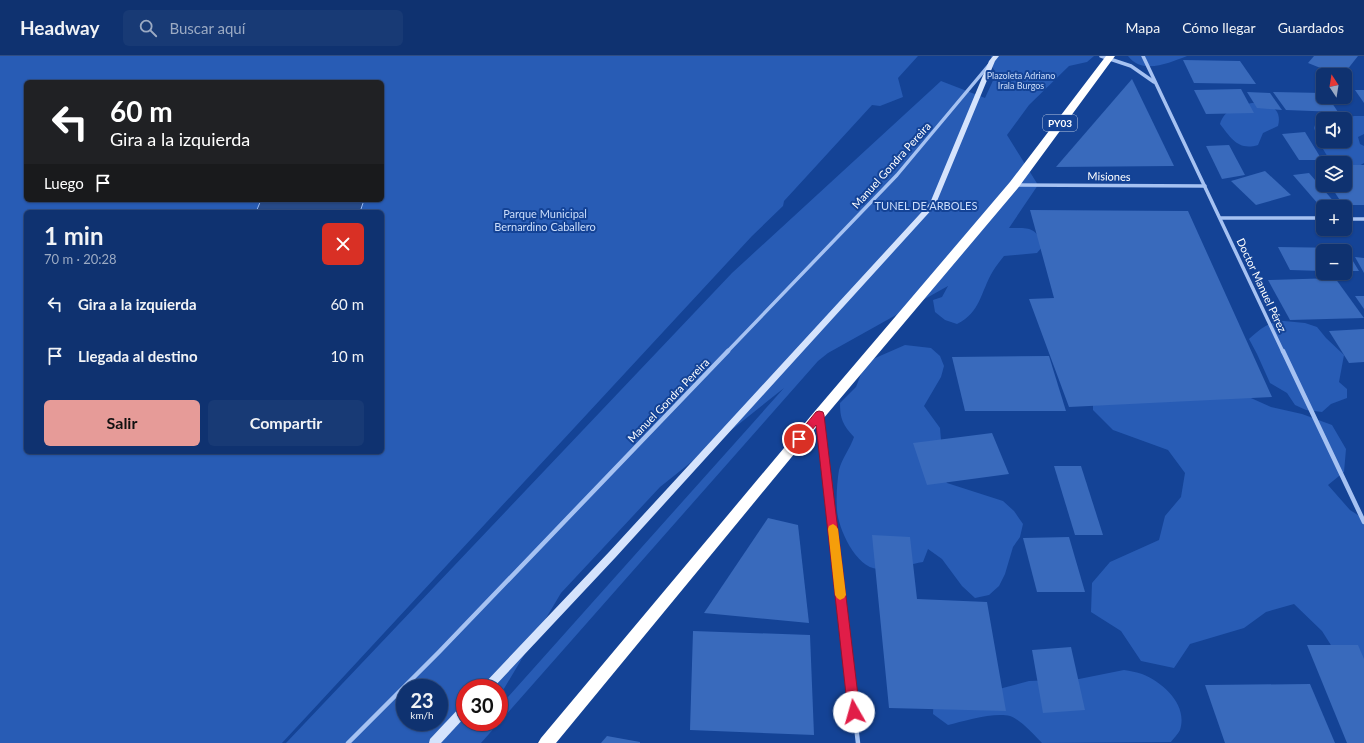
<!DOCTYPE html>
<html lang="es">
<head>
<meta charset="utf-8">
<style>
  :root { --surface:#0f3270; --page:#183a75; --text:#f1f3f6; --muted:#9baac3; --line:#2f4d83; --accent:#e69b98 }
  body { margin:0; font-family:Lato,sans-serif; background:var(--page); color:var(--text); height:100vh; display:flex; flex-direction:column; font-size:15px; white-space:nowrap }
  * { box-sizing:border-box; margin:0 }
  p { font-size:13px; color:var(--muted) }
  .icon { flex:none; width:22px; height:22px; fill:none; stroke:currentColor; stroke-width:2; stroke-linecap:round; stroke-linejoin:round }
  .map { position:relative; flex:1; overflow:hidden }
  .drawer { position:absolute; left:24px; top:154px; width:360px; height:244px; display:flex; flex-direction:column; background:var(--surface); border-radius:6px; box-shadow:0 1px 3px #0004,0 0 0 1px var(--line) }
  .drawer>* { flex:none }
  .hud { position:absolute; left:24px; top:24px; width:360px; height:122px; border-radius:6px; box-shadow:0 1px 3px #0004,0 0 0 1px var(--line); background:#202124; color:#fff; overflow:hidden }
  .needle { width:26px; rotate:348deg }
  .controls { position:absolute; left:1316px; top:12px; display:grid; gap:8px }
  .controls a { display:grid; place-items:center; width:36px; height:36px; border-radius:6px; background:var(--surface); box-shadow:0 1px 3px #0004,0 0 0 1px var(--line); font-size:20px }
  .speed { position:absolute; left:396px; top:623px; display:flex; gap:8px; font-size:20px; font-weight:700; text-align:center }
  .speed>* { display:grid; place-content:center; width:52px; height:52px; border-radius:50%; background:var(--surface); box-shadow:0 1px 3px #0004,0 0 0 1px var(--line); line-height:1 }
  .speed small { font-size:10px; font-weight:400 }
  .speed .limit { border:6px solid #d22; background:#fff; color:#111 }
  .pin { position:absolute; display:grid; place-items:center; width:34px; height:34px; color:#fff; margin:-17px; border:2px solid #fff; border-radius:50%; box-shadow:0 1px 4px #0007 }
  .me { position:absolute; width:44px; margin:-22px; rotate:353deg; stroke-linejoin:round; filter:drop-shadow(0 0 3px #0008) }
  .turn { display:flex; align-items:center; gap:14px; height:84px; padding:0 20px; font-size:18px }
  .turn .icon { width:52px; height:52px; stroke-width:2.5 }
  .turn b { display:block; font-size:28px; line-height:34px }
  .then { display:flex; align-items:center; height:38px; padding:0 20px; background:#0003; gap:8px; font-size:15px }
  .round { display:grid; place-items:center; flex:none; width:42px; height:42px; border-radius:6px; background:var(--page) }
  .head { display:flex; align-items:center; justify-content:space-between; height:68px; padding:0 20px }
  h1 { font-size:24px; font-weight:700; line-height:30px }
  .action { display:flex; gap:8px; margin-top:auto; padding:8px 20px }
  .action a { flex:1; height:46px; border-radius:6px; background:var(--accent); color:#111; font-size:16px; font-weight:700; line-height:46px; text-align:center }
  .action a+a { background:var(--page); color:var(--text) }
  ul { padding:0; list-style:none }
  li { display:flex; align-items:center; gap:12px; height:52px; padding:0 20px }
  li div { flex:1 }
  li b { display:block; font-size:15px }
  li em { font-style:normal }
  header { display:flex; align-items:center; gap:24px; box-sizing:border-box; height:56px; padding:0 20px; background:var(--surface); border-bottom:1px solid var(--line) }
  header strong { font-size:19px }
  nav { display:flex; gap:22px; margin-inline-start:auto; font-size:14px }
  .search { width:280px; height:36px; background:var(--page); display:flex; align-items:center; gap:10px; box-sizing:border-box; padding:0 14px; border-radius:6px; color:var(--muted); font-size:15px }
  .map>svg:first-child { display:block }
</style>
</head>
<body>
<header>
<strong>Headway</strong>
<div class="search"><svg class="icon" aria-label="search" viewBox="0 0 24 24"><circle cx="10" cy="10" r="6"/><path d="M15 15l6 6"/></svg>Buscar aquí</div>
<nav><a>Mapa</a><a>Cómo llegar</a><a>Guardados</a></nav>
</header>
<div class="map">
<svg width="1364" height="687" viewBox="0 0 1364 687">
  <rect width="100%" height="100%" fill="#144396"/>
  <g fill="#285cb5" fill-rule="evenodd">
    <path d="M0,0H918L898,22L903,41L880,50L872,49L784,145L783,150L752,180L282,687H0ZM26,26H382V144H26ZM26,156H382V396H26Z"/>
    <path d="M991,0H1094L1087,6L1069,10L1029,49L1007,79L1038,129L1009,172C1028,172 1036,170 1043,190L1037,197L1004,200C1000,205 996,210 993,215C980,237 981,256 957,268L945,264L935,256L933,244L942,241L948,230L828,297L818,305L481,687H286L732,217L941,25L985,42L996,18L990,6L992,5ZM784,332L499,651V666H485L482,670L484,666H465V632H499V641L561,537L660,431ZM405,632H439V666H405Z"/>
    <path d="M1128,0H1187C1169,7 1142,19 1128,0Z"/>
    <path d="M1252,47C1267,47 1283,51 1278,70L1263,77L1258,89C1238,95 1231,82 1220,68C1224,54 1238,49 1252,47Z"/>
    <path d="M1354,60H1364V78L1358,81L1360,88L1364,90V107L1345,118V107H1334L1329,103L1320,88L1314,72L1315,69L1321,66H1323V85H1345V63H1343Z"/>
    <path d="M1284,265L1305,267L1317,271L1326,282L1344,299L1339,326L1347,333V342L1331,348L1322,356L1306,354L1295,349L1287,337L1270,327L1257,298L1249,283C1261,272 1268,266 1284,265Z"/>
    <path d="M905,289L931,292L940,300L944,310L941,321L924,350L940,372L941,384L930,405L947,427L1003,445L1014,455L1023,468L1020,481L1013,491L1005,518L999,530L989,539L975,542L962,530L942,503L928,493L923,506C911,508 889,514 878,513C856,512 838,472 837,454C836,442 837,426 839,414C842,402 850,393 854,381C843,369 840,363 840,347L856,331L864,310L873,303Z"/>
    <path d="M1093,328L1242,338L1271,351L1302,358L1332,369L1346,393L1344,416L1328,429L1350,454L1364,463V625L1341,605L1322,575L1294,548L1266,556L1244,572L1190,588L1174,612L1141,605L1121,575L1091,556L1092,527L1110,506L1159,484L1165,460L1181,441L1185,417L1168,394L1113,374L1093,354Z"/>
    <path d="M1124,614C1130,615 1137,616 1142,618C1164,627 1188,649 1180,674C1178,678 1173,683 1171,686L1042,687C1034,679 1021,664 1010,660C994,656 964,665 948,669L933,658L934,640L999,633L1029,625L1079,623Z"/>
  </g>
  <path fill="#274a88" stroke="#98bcf5" d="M261,144H364L360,156H256Z"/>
  <g fill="#396abc">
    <path d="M1314,0H1358L1343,19H1338L1308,7Z"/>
    <path d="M1183,4L1240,5L1256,28L1194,27Z"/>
    <path d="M1132,23L1174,110L1056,111Z"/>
    <path d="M1241,33L1254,57L1206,58L1194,34Z"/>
    <path d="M1355,34H1364V47Z"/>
    <path d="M1247,36L1270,37L1282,54L1257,52Z"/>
    <path d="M1273,36L1323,37V41H1328L1338,56L1286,54Z"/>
    <path d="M1305,76L1322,104H1299L1282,78Z"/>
    <path d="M1229,89L1245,119L1222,123L1206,90Z"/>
    <path d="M1345,109H1364V149H1343L1330,129H1345Z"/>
    <path d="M1265,115L1291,139L1256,149L1231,125Z"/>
    <path d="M1309,117L1336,148L1319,149L1293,119Z"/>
    <path d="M1030,154L1188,155L1272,341L1069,351L1029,243L1054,242Z"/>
    <path d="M1278,191L1345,192L1359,215H1345V195H1323V215L1290,214Z"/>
    <path d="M1355,201L1364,202V217Z"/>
    <path d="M1335,222L1364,262L1290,264L1268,224Z"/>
    <path d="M1355,240H1364V253Z"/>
    <path d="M1364,273V306L1349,307L1329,275Z"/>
    <path d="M1049,300L1066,355H965L952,301Z"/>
    <path d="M992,377L1009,418L927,429L913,387Z"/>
    <path d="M1054,410H1081L1103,479H1075Z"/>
    <path d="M768,462L798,469L809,567L704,557Z"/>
    <path d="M872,479L910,481L917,543L987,546L1006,655L889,652Z"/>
    <path d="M1069,481L1085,536H1037L1023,482Z"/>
    <path d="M693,575L810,579L814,679L690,674Z"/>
    <path d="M1307,589H1358L1364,603V687H1347Z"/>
    <path d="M1071,591L1085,654L1043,657L1032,594Z"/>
    <path d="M1310,628L1335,687H1225L1205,629Z"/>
    <path d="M607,680L640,686V687H601Z"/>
  </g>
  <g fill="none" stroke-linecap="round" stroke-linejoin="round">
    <g stroke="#a6c2f2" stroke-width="3.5">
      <path d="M1101,0L1131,10L1154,26"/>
      <path d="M1143,0L1283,296"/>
      <path d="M1016,129L1205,130"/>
      <path d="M1221,162H1323"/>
      <path d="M1345,163H1364"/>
      <path d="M727,296L897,119L989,9"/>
    </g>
    <g stroke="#a6c2f2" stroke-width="4.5">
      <path d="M1283,295L1364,466"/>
      <path d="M820,362L858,687"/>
      <path d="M348,687L439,596L728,295"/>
    </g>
    <g fill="#d5e3fc" fill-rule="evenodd">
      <path d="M993,0H999L995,5L935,150L615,502L493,632H481L483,629L609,496L930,147L989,5Z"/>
      <path d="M465,649V661L441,687H429L430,683L461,650Z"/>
    </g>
    <path fill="#fff" fill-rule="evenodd" d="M1106,0H1115L1018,132L823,363L556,687H538L541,682L815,355L1010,126Z"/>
  </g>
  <path fill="#e11d48" stroke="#92132f" d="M819,355L823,356L824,359L860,656L858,660L854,661L850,660L848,656L816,369L802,386L799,387L796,386L794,383L816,356Z"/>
  <path fill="#f59e0b" d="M833,468L836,470L838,473L846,539L844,542L840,544L837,542L835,539L828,473L829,470Z"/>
  <g text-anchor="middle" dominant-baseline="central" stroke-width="4" stroke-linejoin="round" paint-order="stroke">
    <g font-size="9" fill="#cddffc" stroke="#144396">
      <text x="1021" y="19">Plazoleta Adriano<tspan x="1021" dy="10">Irala Burgos</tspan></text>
    </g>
    <rect fill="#144396" stroke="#b8c7e0" stroke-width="1" x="1043" y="59" width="34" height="16" rx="3"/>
    <g font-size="10" font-weight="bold" fill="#fff">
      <text x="1060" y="67">PY03</text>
    </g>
    <g font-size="11" fill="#fff" stroke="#144396">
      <text transform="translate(891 109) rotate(-48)">Manuel Gondra Pereira</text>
      <text transform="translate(1109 120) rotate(1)">Misiones</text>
      <text transform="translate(1262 229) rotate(65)">Doctor Manuel Pérez</text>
      <text transform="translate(668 344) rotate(-46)">Manuel Gondra Pereira</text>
    </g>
    <g font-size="11" fill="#cddffc" stroke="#144396">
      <text x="926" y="149">TUNEL DE ARBOLES</text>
      <text x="545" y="157">Parque Municipal<tspan x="545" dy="13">Bernardino Caballero</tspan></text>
    </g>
  </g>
</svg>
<div class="controls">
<a><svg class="needle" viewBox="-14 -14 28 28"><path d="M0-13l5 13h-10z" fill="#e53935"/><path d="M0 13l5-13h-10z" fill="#9baac3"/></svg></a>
<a><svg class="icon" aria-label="sound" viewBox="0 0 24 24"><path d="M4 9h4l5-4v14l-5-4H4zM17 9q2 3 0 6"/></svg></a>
<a><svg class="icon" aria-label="layers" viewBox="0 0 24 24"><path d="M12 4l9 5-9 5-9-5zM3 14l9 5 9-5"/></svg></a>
<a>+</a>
<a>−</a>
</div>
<div class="speed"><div>23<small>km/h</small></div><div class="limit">30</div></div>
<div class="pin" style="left:799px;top:383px;background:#d93025"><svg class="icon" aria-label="arrive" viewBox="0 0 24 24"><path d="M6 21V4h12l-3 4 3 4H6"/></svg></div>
<svg class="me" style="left:854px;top:656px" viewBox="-20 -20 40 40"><circle r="19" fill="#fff"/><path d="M0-13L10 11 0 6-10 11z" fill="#e11d48"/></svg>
<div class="hud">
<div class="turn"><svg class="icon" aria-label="left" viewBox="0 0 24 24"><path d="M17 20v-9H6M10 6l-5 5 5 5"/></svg><div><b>60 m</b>Gira a la izquierda</div></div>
<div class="then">Luego<svg class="icon" aria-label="arrive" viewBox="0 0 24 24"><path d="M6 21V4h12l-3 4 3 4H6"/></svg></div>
</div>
<section class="drawer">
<div class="head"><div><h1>1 min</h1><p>70 m · 20:28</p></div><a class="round" style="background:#d93025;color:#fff"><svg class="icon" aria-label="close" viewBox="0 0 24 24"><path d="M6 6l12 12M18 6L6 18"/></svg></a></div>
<ul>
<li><svg class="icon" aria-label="left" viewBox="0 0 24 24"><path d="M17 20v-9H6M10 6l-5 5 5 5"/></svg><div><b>Gira a la izquierda</b></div><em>60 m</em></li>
<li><svg class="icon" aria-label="arrive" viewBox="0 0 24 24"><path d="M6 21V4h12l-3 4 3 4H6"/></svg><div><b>Llegada al destino</b></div><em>10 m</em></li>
</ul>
<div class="action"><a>Salir</a><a>Compartir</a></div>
</section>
</div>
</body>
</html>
